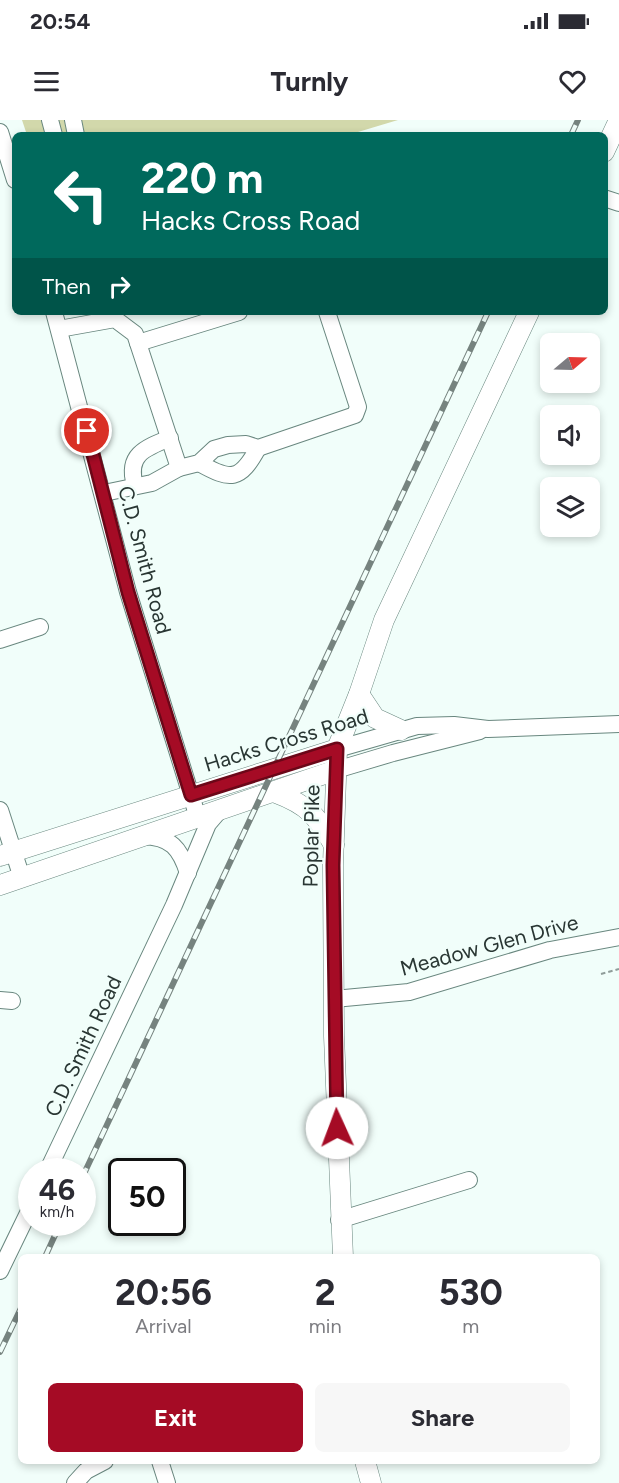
<!DOCTYPE html>
<html lang="en">
<head>
<meta charset="utf-8">
<style>
  :root { --surface:#fff; --page:#f7f7f7; --text:#2b2b33; --muted:#7c7c81; --accent:#a50b25 }
  body { margin:0; font-family:Figtree,sans-serif; background:var(--page); color:var(--text); height:100vh; display:flex; flex-direction:column; font-size:22px; white-space:nowrap }
  * { box-sizing:border-box; margin:0 }
  p { font-size:20px; color:var(--muted) }
  .icon { flex:none; width:33px; height:33px; fill:none; stroke:currentColor; stroke-width:2; stroke-linecap:round; stroke-linejoin:round }
  .map { position:relative; flex:1; overflow:hidden }
  .sheet { position:absolute; left:18px; top:1134px; width:582px; height:210px; display:flex; flex-direction:column; background:var(--surface); border-radius:9px; box-shadow:0 3px 9px #0003 }
  .sheet>* { flex:none }
  .banner { position:absolute; left:12px; top:12px; width:596px; height:183px; border-radius:9px; box-shadow:0 3px 9px #0003; background:#00695c; color:#fff; overflow:hidden }
  .needle { width:39px; rotate:71deg }
  .tools { position:absolute; left:540px; top:213px; display:grid; gap:12px }
  .tools a { display:grid; place-items:center; width:60px; height:60px; border-radius:9px; background:var(--surface); box-shadow:0 3px 9px #0003; font-size:30px }
  .speed { position:absolute; left:18px; top:1038px; display:flex; gap:12px; font-size:30px; font-weight:700; text-align:center }
  .speed>* { display:grid; place-content:center; width:78px; height:78px; border-radius:50%; background:var(--surface); box-shadow:0 3px 9px #0003; line-height:1 }
  .speed small { font-size:15px; font-weight:400 }
  .speed .limit { border:3px solid #111; border-radius:9px; background:#fff; color:#111 }
  .pin { position:absolute; display:grid; place-items:center; width:51px; height:51px; color:#fff; margin:-26px; border:3px solid #fff; border-radius:50%; box-shadow:0 2px 6px #0007 }
  .me { position:absolute; width:66px; margin:-33px; rotate:358deg; stroke-linejoin:round; filter:drop-shadow(0 0 4px #0008) }
  .turn { display:flex; align-items:center; gap:21px; height:126px; padding:0 30px; font-size:27px }
  .turn .icon { width:78px; height:78px; stroke-width:2.5 }
  .turn b { display:block; font-size:42px; line-height:51px }
  .then { display:flex; align-items:center; height:57px; padding:0 30px; background:#0003; gap:12px; font-size:22px }
  .eta { display:flex; justify-content:space-evenly; align-items:center; height:102px; text-align:center }
  .eta b { font-size:36px; font-weight:700; line-height:42px }
  .button { display:flex; gap:12px; margin-top:auto; padding:12px 30px }
  .button a { flex:1; height:69px; border-radius:9px; background:var(--accent); color:#fff; font-size:24px; font-weight:700; line-height:69px; text-align:center }
  .button a+a { background:var(--page); color:var(--text) }
  .status { display:flex; justify-content:space-between; align-items:center; height:42px; padding:0 30px; background:var(--surface); direction:ltr }
  .status svg { height:16px; fill:currentColor }
  header { display:flex; justify-content:space-between; align-items:center; height:78px; padding:0 30px; background:var(--surface); font-size:27px; font-weight:700 }
  .map>svg:first-child { display:block }
</style>
</head>
<body>
<div class="status"><b>20:54</b><svg viewBox="0 0 49 12"><path d="M0 12V9h3v3zM5 12V6h3v6zM10 12V3h3v9zM15 12V0h3v12zM26 1h20v11H26zM47 4h2v5h-2z"/></svg></div>
<header><svg class="icon" aria-label="menu" viewBox="0 0 24 24"><path d="M4 6h16M4 12h16M4 18h16"/></svg>Turnly<svg class="icon" aria-label="heart" viewBox="0 0 24 24"><path d="M12 20l-8-8c-3-5 5-10 8-4 3-6 11-1 8 4z"/></svg></header>
<div class="map">
<svg width="619" height="1363" viewBox="0 0 619 1363">
  <rect width="100%" height="100%" fill="#f1fefa"/>
  <path fill="#d2d8ab" d="M22,0H398L348,15H27Z"/>
  <g fill="none" stroke-linecap="round" stroke-linejoin="round">
    <defs>
      <g id="minor">
        <path d="M50,0L54,15"/>
        <path d="M73,0L76,15"/>
        <path d="M0,12L15,60"/>
        <path d="M604,78L619,83"/>
        <path d="M54,192L128,472L198,698"/>
        <path d="M59,209L115,199L135,214L179,348L152,363L104,373"/>
        <path d="M138,223L239,192"/>
        <path d="M199,343C231,361 240,361 258,328"/>
        <path d="M179,348L199,343L214,329L228,325L246,324L258,328L355,295L358,287L327,192"/>
        <path d="M135,365C126,335 145,328 170,318"/>
        <path d="M0,520L40,507"/>
        <path d="M337,629L417,606L454,605L488,609L619,604"/>
        <path d="M336,650L393,633L480,611"/>
        <path d="M0,690L22,758"/>
        <path d="M143,716C171,717 180,728 188,753"/>
        <path d="M334,879L409,872L550,830L619,817"/>
        <path d="M0,880L12,881"/>
        <path d="M47,1052L174,785L208,704L220,690"/>
        <path d="M339,1100L469,1060"/>
        <path d="M0,1151L32,1085"/>
        <path d="M160,1341L167,1363"/>
        <path d="M75,1363L86,1351L105,1341"/>
      </g>
      <g id="major">
        <path d="M604,32L619,0"/>
        <path d="M359,574L375,598L401,610"/>
        <path d="M276,673C308,685 317,696 334,725"/>
        <path d="M0,736L337,629"/>
        <path d="M0,765L336,650"/>
        <path d="M343,1137L334,916L333,745L337,629L359,574L384,500L529,192"/>
        <path d="M365,1341L371,1363"/>
      </g>
    </defs>
    <use href="#minor" stroke="#69877f" stroke-width="18"/>
    <use href="#major" stroke="#69877f" stroke-width="21"/>
    <path stroke="#909d9a" stroke-width="2" stroke-dasharray="4.5 3" stroke-linecap="butt" d="M601,854L619,849"/>
    <use href="#minor" stroke="#fff" stroke-width="16"/>
    <use href="#major" stroke="#fff" stroke-width="20"/>
    <defs>
      <g id="rail">
        <path d="M571,15L578,0"/>
        <path d="M82,1058L488,192"/>
        <path d="M45,1137L61,1102"/>
        <path d="M0,1232L21,1188"/>
      </g>
    </defs>
    <use href="#rail" stroke="#76837f" stroke-width="6"/>
    <use href="#rail" stroke="#f1fefa" stroke-width="4" stroke-dasharray="11" stroke-linecap="butt"/>
  </g>
  <g fill="none" stroke-linecap="round" stroke-linejoin="round">
    <defs>
      <path id="route" d="M87,311L128,472L191,675L337,629L333,745L337,1008"/>
    </defs>
    <use href="#route" stroke="#6b0718" stroke-width="15"/>
    <use href="#route" stroke="#a50b25" stroke-width="10"/>
  </g>
  <g text-anchor="middle" dominant-baseline="central" stroke-width="4.5" stroke-linejoin="round" paint-order="stroke">
    <g font-size="21" fill="#293633" stroke="#f1fefa">
      <text transform="translate(145 440) rotate(75)">C.D. Smith Road</text>
      <text transform="translate(286 620) rotate(-17)">Hacks Cross Road</text>
      <text transform="translate(311 716) rotate(-89)">Poplar Pike</text>
      <text transform="translate(489 825) rotate(-15)">Meadow Glen Drive</text>
      <text transform="translate(83 926) rotate(-65)">C.D. Smith Road</text>
    </g>
  </g>
</svg>
<div class="tools">
<a><svg class="needle" viewBox="-14 -14 28 28"><path d="M0-13l5 13h-10z" fill="#e53935"/><path d="M0 13l5-13h-10z" fill="#7c7c81"/></svg></a>
<a><svg class="icon" aria-label="sound" viewBox="0 0 24 24"><path d="M4 9h4l5-4v14l-5-4H4zM17 9q2 3 0 6"/></svg></a>
<a><svg class="icon" aria-label="layers" viewBox="0 0 24 24"><path d="M12 4l9 5-9 5-9-5zM3 14l9 5 9-5"/></svg></a>
</div>
<div class="speed"><div>46<small>km/h</small></div><div class="limit">50</div></div>
<div class="pin" style="left:87px;top:311px;background:#d93025"><svg class="icon" aria-label="arrive" viewBox="0 0 24 24"><path d="M6 21V4h12l-3 4 3 4H6"/></svg></div>
<svg class="me" style="left:337px;top:1008px" viewBox="-20 -20 40 40"><circle r="19" fill="#fff"/><path d="M0-13L10 11 0 6-10 11z" fill="#a50b25"/></svg>
<div class="banner">
<div class="turn"><svg class="icon" aria-label="left" viewBox="0 0 24 24"><path d="M17 20v-9H6M10 6l-5 5 5 5"/></svg><div><b>220 m</b>Hacks Cross Road</div></div>
<div class="then">Then<svg class="icon" aria-label="right" viewBox="0 0 24 24"><path d="M7 20v-9h11M14 6l5 5-5 5"/></svg></div>
</div>
<section class="sheet">
<div class="eta">
<div><b>20:56</b><p>Arrival</p></div>
<div><b>2</b><p>min</p></div>
<div><b>530</b><p>m</p></div>
</div>
<div class="button"><a>Exit</a><a>Share</a></div>
</section>
</div>
</body>
</html>
